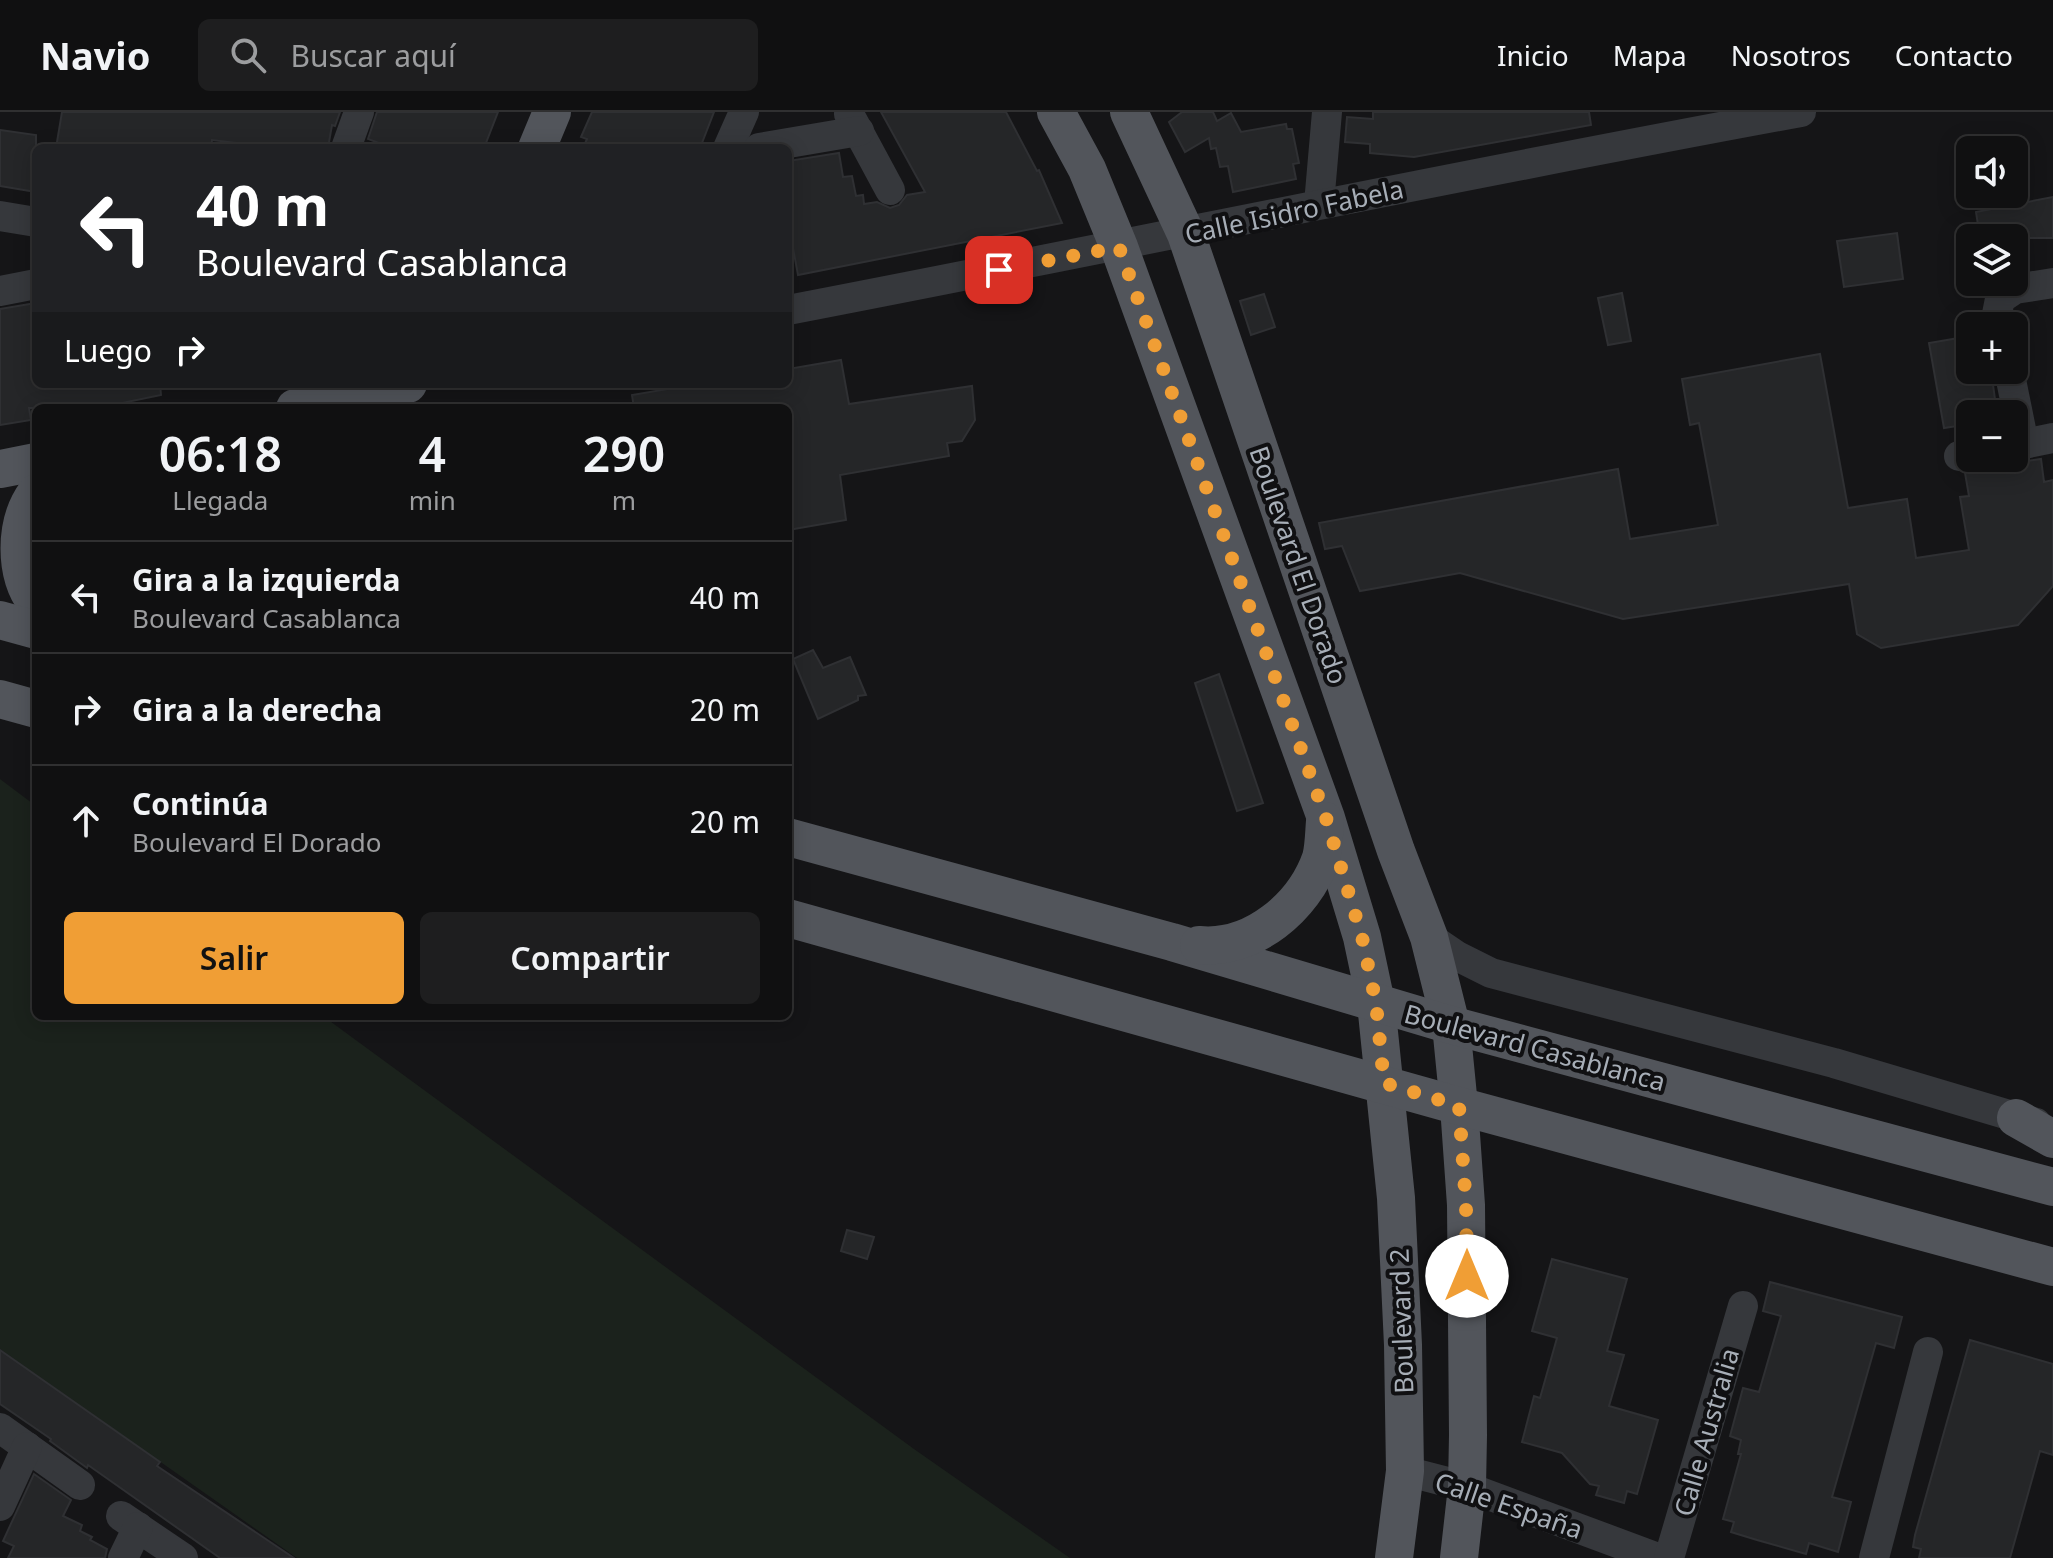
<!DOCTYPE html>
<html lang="es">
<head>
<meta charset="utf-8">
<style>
  :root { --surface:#101011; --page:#1e1e1f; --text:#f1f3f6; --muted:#9c9d9f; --line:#303031; --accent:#f09e35 }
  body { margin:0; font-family:"Noto Sans",sans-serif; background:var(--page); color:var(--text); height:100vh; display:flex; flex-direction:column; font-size:30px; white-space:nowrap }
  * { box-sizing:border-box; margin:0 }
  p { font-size:26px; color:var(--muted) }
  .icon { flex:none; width:44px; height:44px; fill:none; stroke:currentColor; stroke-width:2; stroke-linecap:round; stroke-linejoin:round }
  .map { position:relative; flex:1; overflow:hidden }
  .side { position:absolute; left:32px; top:292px; width:760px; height:616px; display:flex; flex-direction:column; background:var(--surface); border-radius:12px; box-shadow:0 4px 20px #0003,0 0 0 2px var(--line) }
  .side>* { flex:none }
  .hud { position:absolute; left:32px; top:32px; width:760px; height:244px; border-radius:12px; box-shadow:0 4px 20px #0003,0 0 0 2px var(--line); background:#202124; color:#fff; overflow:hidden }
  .buttons { position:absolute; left:1956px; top:24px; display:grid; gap:16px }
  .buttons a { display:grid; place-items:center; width:72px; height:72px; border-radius:12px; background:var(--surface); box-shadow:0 4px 20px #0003,0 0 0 2px var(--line); font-size:40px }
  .pin { position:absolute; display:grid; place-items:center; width:68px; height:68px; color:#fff; margin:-34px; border-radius:16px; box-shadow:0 4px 12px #0006 }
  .me { position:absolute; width:88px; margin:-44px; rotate:0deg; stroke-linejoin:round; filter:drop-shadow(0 0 6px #0008) }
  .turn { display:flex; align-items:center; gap:28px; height:168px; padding:0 32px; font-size:36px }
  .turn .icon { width:104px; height:104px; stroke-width:2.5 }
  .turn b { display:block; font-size:56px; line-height:68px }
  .then { display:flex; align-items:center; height:76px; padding:0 32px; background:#0003; gap:16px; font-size:30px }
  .eta { display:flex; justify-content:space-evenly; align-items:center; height:136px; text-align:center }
  .eta b { font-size:48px; font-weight:600; line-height:56px }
  .action { display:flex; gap:16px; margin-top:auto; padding:16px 32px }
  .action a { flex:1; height:92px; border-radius:12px; background:var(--accent); color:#111; font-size:32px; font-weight:600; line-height:92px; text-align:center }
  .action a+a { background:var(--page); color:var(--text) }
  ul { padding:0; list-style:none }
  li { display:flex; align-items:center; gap:24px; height:112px; padding:0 32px; border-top:2px solid var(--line) }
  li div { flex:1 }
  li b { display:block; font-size:30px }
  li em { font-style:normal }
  header { display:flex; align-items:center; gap:48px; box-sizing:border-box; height:112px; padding:0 40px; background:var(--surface); border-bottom:2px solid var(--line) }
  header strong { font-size:38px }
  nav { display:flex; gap:44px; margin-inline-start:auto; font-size:28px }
  .search { width:560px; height:72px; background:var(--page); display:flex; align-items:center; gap:20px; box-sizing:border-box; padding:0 28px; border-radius:12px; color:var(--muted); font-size:30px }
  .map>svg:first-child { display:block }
</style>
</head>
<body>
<header>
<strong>Navio</strong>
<div class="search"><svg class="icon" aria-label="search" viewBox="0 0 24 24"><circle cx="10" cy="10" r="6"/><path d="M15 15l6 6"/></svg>Buscar aquí</div>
<nav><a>Inicio</a><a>Mapa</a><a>Nosotros</a><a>Contacto</a></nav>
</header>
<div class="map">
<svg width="2053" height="1446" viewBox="0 0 2053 1446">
  <rect width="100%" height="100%" fill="#151517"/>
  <path fill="#1b221c" d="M0,667L36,694V904H323L914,1337L1070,1446H297L0,1237Z"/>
  <g fill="#252628" stroke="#2f3033" stroke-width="2">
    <path d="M62,0H340L335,14L332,13L328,36H279L212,28L211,36H56Z"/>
    <path d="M377,0H498L484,36H392L368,27Z"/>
    <path d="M592,0H714L700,36H583L587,27L581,25Z"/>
    <path d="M881,0H1006L1037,59L1039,58L1062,111L798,163L793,136L788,137V49L839,41L843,65L852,64L856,84L863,83L864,92L877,90L890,96L899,93L907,83L925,80Z"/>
    <path d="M1182,0H1213L1217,9L1231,1L1241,20L1286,12L1287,17H1292L1299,51L1293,52L1296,67L1233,80L1228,54L1220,55L1216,36L1211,37L1209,26L1185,40L1169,10Z"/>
    <path d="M1373,0H1589L1591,13L1414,45L1370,41V32L1345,30L1347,5L1373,7Z"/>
    <path d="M0,18L36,23V80L0,74Z"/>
    <path d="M2053,85V126H1980L1976,100Z"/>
    <path d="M1897,121L1903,167L1844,175L1837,129Z"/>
    <path d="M1622,181L1631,229L1608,233L1598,186Z"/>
    <path d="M1264,182L1275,215L1251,223L1240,189Z"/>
    <path d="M36,191V272H160L161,283L98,296H29L31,308L0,313V197Z"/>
    <path d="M1959,226L1961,235L1970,233V258H1991L1997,302H1970V312L1944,316L1929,231Z"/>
    <path d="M1820,242L1848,396L1907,387L1916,446L1969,438L1960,385L1969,384L1965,361L1982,355L2041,347L2044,370L2053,368V474L2018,513L1881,536L1857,522L1849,472L1623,507L1460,461L1360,479L1342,434L1325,437L1319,411L1618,357L1630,427L1718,413L1699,311L1690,313L1682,267Z"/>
    <path d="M841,248L849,292L972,274L975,308L962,329L947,331L949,344L840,363L846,408L788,418V296H634L632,283L697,272H788V257Z"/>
    <path d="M813,538L823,556L850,545L866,583L858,584V588L818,607L793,547Z"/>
    <path d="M1219,562L1263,691L1237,699L1195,571Z"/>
    <path d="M847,1118L874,1125L867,1147L841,1139Z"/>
    <path d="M1552,1147L1627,1167L1607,1239L1624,1243L1609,1294L1658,1308L1637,1382L1627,1379L1624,1391L1596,1383L1599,1374L1590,1372L1562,1341L1522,1330L1534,1284L1540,1286L1557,1226L1532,1219Z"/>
    <path d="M1770,1170L1902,1205L1894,1236L1876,1231L1832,1385L1851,1390L1838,1440L1809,1431L1806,1442L1757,1428L1731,1420L1734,1410L1723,1407L1741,1342H1738L1741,1328L1730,1324L1743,1276L1759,1280L1781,1204L1763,1199Z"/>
    <path d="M1970,1228L2053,1252V1343L2040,1339L2010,1446H1919L1921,1437L1913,1435L1915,1423Z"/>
    <path d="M0,1238L160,1350L157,1354L294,1446H220L88,1353L87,1356L50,1329L51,1327L0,1292Z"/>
    <path d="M34,1362L71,1388L63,1404L82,1413L80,1419L92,1425L90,1428L107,1437L105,1446H8L14,1434L3,1429Z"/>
  </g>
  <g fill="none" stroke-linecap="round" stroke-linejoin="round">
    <g stroke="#36383c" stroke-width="30">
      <path d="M849,2L890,78"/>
      <path d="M346,36L359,0"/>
      <path d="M728,36L744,0"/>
      <path d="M759,36L859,19"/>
      <path d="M1319,92L1327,0"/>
      <path d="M0,104L36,110"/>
      <path d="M0,179L36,172"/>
      <path d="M788,198C1126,133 1462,62 1801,0"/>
      <path d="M2000,214L1997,202L2000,187L2015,177L2053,171"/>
      <path d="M2009,258L2024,332"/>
      <path d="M2014,334L2053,326"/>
      <path d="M1959,344L1970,342"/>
      <path d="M1429,825L1457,844L1491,861L1834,951L2036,1011"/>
      <path d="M0,1316L80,1373"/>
      <path d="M1405,1359L1467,1375L1658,1446"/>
      <path d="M0,1394L27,1335"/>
      <path d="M121,1404L183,1446"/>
      <path d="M123,1446L138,1415"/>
      <path d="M1669,1446L1743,1194"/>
      <path d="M1874,1446L1928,1240"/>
    </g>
    <g stroke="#52555b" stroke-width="38">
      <path d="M1056,0L1087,57L1119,135L1326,706L1362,825L1376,891L1396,1086L1403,1233L1405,1359L1394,1446"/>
      <path d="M1129,0L1186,122L1396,739L1429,825L1451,913L1459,994L1466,1093L1468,1323L1467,1375L1459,1446"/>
      <path d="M537,36L552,0"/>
      <path d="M295,296L408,272"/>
      <path d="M0,357L36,350"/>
      <path d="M36,381C14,411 14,462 36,491"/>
      <path d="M0,508L36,518"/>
      <path d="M0,587L36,597"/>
      <path d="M788,725L1172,830L1451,913L2053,1075"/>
      <path d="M788,806L1459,994L2053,1155"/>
      <path d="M1199,833C1253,838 1304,795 1321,746C1324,735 1324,721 1325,709"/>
      <path d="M2016,1006L2053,1027"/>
    </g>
  </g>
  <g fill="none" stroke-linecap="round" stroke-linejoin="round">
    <path stroke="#f09e35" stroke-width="14" stroke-dasharray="0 25.2" d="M999,158L1119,135L1326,706L1362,825L1376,891L1384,971L1459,994L1466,1093L1467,1164"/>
  </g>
  <g text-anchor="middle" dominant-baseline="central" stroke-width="8" stroke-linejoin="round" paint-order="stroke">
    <g font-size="26" fill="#a7aeb7" stroke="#101012">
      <text transform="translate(1294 99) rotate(-12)">Calle Isidro Fabela</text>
      <text transform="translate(1299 453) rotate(71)">Boulevard El Dorado</text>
      <text transform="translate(1535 935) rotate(15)">Boulevard Casablanca</text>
      <text transform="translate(1401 1209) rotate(-92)">Boulevard 2</text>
      <text transform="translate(1706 1320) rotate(-74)">Calle Australia</text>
      <text transform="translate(1509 1393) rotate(19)">Calle España</text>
    </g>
  </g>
</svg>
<div class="buttons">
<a><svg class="icon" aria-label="sound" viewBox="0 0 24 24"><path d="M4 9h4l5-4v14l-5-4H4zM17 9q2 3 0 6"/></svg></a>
<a><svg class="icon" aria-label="layers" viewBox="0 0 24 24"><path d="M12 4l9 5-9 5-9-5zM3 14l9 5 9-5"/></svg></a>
<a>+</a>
<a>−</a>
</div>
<div class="pin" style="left:999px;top:158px;background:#d93025"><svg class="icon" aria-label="arrive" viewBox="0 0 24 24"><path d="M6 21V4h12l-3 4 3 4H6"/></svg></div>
<svg class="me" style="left:1467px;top:1164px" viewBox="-20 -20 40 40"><circle r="19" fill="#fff"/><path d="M0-13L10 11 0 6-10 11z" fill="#f09e35"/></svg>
<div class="hud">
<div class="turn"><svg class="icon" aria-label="left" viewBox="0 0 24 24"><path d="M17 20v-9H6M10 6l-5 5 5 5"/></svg><div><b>40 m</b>Boulevard Casablanca</div></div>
<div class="then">Luego<svg class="icon" aria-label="right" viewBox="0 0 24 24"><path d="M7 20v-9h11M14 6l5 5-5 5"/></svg></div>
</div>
<section class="side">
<div class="eta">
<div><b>06:18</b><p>Llegada</p></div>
<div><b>4</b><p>min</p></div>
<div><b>290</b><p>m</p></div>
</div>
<ul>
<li><svg class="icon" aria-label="left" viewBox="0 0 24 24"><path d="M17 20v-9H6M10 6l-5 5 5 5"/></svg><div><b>Gira a la izquierda</b><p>Boulevard Casablanca</p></div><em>40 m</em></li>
<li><svg class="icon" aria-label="right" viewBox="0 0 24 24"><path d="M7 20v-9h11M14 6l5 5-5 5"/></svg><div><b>Gira a la derecha</b></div><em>20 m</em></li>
<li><svg class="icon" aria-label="ahead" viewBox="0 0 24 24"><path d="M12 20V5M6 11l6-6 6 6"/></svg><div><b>Continúa</b><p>Boulevard El Dorado</p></div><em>20 m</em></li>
</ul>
<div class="action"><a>Salir</a><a>Compartir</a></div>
</section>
</div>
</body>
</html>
